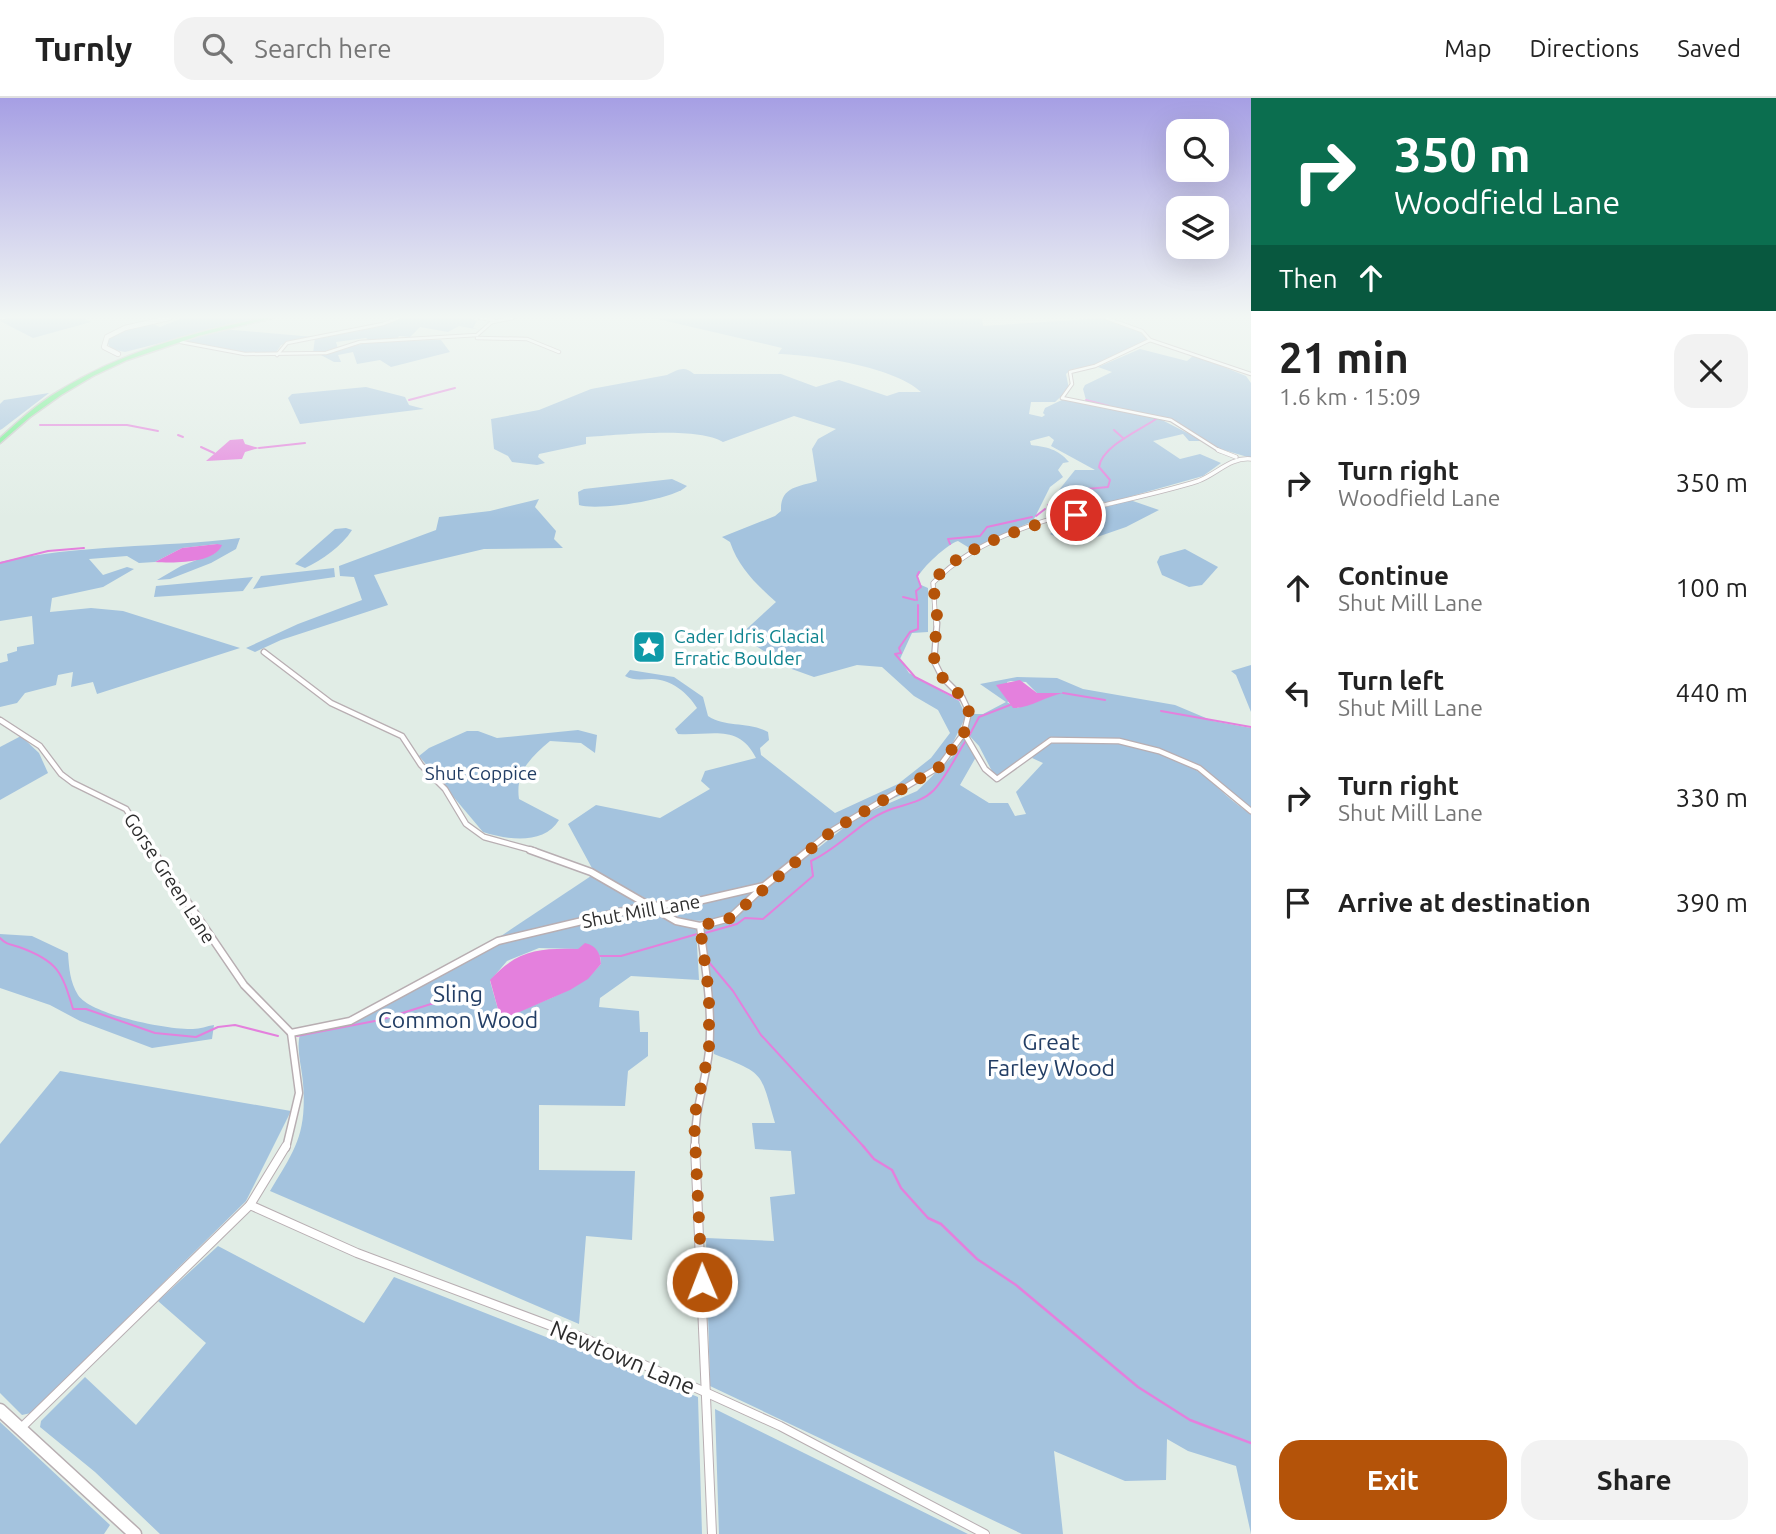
<!DOCTYPE html>
<html lang="en">
<head>
<meta charset="utf-8">
<style>
  :root { --surface:#fff; --page:#f2f2f2; --text:#222; --muted:#767676; --line:#e0e0e0; --accent:#b45309 }
  body { margin:0; font-family:Ubuntu,sans-serif; background:var(--page); color:var(--text); height:100vh; display:flex; flex-direction:column; font-size:26px; white-space:nowrap }
  * { box-sizing:border-box; margin:0 }
  p { font-size:23px; color:var(--muted) }
  .icon { flex:none; width:38px; height:38px; fill:none; stroke:currentColor; stroke-width:2; stroke-linecap:round; stroke-linejoin:round }
  .map { position:relative; flex:1; overflow:hidden }
  .drawer { display:flex; flex-direction:column; background:var(--surface); width:525px }
  .drawer>* { flex:none }
  .hud { background:#0b6e4f; color:#fff; overflow:hidden }
  .fabs { position:absolute; left:1166px; top:21px; display:grid; gap:14px }
  .fabs a { display:grid; place-items:center; width:63px; height:63px; border-radius:14px; background:var(--surface); box-shadow:0 7px 28px #0002; font-size:35px }
  .pin { position:absolute; display:grid; place-items:center; width:60px; height:60px; color:#fff; margin:-30px; border:4px solid #fff; border-radius:50%; box-shadow:0 2px 7px #0007 }
  .me { position:absolute; width:77px; margin:-38px; rotate:359deg; stroke-linejoin:round; filter:drop-shadow(0 0 5px #0008) }
  .turn { display:flex; align-items:center; gap:24px; height:147px; padding:0 28px; font-size:32px }
  .turn .icon { width:91px; height:91px; stroke-width:2.5 }
  .turn b { display:block; font-size:49px; line-height:60px }
  .then { display:flex; align-items:center; height:66px; padding:0 28px; background:#0003; gap:14px; font-size:26px }
  .round { display:grid; place-items:center; flex:none; width:74px; height:74px; border-radius:21px; background:var(--page) }
  .summary { display:flex; align-items:center; justify-content:space-between; height:119px; padding:0 28px }
  h1 { font-size:42px; font-weight:700; line-height:52px }
  .cta { display:flex; gap:14px; margin-top:auto; padding:14px 28px }
  .cta a { flex:1; height:80px; border-radius:21px; background:var(--accent); color:#fff; font-size:28px; font-weight:700; line-height:80px; text-align:center }
  .cta a+a { background:var(--page); color:var(--text) }
  ul { padding:0; list-style:none }
  li { display:flex; align-items:center; gap:21px; height:105px; padding:0 28px }
  li div { flex:1 }
  li b { display:block; font-size:26px }
  li em { font-style:normal }
  header { display:flex; align-items:center; gap:42px; box-sizing:border-box; height:98px; padding:0 35px; background:var(--surface); border-bottom:2px solid var(--line) }
  header strong { font-size:33px }
  nav { display:flex; gap:38px; margin-inline-start:auto; font-size:24px }
  .search { width:490px; height:63px; background:var(--page); display:flex; align-items:center; gap:18px; box-sizing:border-box; padding:0 24px; border-radius:21px; color:var(--muted); font-size:26px }
  main { display:flex; flex:1; min-height:0 }
  .map>svg:first-child { display:block }
</style>
</head>
<body>
<header>
<strong>Turnly</strong>
<div class="search"><svg class="icon" aria-label="search" viewBox="0 0 24 24"><circle cx="10" cy="10" r="6"/><path d="M15 15l6 6"/></svg>Search here</div>
<nav><a>Map</a><a>Directions</a><a>Saved</a></nav>
</header>
<main>
<div class="map">
<svg width="1251" height="1436" viewBox="0 0 1251 1436">
  <rect width="100%" height="100%" fill="#e1ede6"/>
  <g fill="#a4c3de" fill-rule="evenodd">
    <path d="M6,220H83L91,224L33,240L0,223Z"/>
    <path d="M182,220H258L125,254L111,251L107,244C116,228 145,222 160,229Z"/>
    <path d="M399,220H431L430,223L433,220H471L477,223L473,230L481,232L459,228L448,234L420,229L410,239L399,238L396,242L373,243L441,242L450,254L391,269L380,262L357,266L353,254L338,257L341,264H334L319,256L371,244L366,240L336,244L338,251L313,255L315,240L384,226Z"/>
    <path d="M653,220H982L983,228L1104,220L1140,234L1147,241C1137,250 1105,263 1091,268C1082,271 1073,268 1066,276L1069,291L1055,304H1031L1029,316L1042,319L1045,317L1043,315L1045,310L1064,301L1080,302L1160,321L1203,343H1189L1183,336L1153,343L1180,361L1200,356L1221,365L1203,378L1107,405L1087,397L1079,405L1052,409L1059,392L1075,372H1095L1051,348L1054,342L1049,338L1030,343L1031,347C1047,349 1058,351 1069,364L1063,365L1058,372L1063,379L1050,389L1033,423L971,451L958,443C947,446 922,470 917,480L921,487L928,490V534L912,535L900,561L909,575L959,603L966,618L945,661L932,673L901,697L843,722L763,784L695,801L654,805L593,772L568,726L596,707L660,720L710,691L701,683L705,673L756,660C739,625 711,638 678,636L675,631L697,610C688,595 671,581 652,581C642,581 634,583 625,578L630,572L674,579L703,599L708,618C726,630 748,623 768,634L769,642L760,650L761,657L835,715L898,686L931,660L950,635L938,612L914,598L882,569L857,567L814,579L789,570L740,537L776,504C755,485 739,470 730,444L722,439L775,418L781,413C780,388 799,389 817,383L812,351L818,341L836,331L794,318L723,344C697,328 618,337 586,339V346L539,356L538,359L545,365L537,367L512,364L508,358L494,351L491,321L539,312L591,291L667,277C678,272 684,267 694,276H781L816,289L839,282L887,298L899,294H921C895,269 815,257 778,256L782,250Z"/>
    <path d="M222,231L314,239L281,247L275,256L240,255L184,243Z"/>
    <path d="M1140,251L1187,263L1194,257L1246,278L1251,285V360L1217,350L1177,324L1086,302L1083,291L1085,287L1112,274L1098,269Z"/>
    <path d="M366,289L405,299L409,307L424,311L300,326L288,300L292,296Z"/>
    <path d="M49,295L2,331L0,332V306L4,302Z"/>
    <path d="M672,381L687,388C674,402 597,413 579,407L578,394L584,391Z"/>
    <path d="M539,401L535,409L556,433L554,441L563,450L484,451L374,477L388,507L281,542L255,554L246,550L298,526L362,502L354,479L340,478L339,468L436,432L439,419L490,413Z"/>
    <path d="M1130,402L1159,412L1126,429L1074,447L1050,436L1067,423L1064,421Z"/>
    <path d="M346,430L352,432C342,448 322,462 305,470L295,466L335,431Z"/>
    <path d="M240,440L236,451L211,465L170,481L157,482L181,468L215,455L217,446L182,450L155,464L139,465L127,458L89,461L103,477L127,469L134,471L103,489L52,500L50,514L91,510L123,513L240,550L97,596L93,584L71,589L73,574L58,577L56,587L25,595L17,605L0,609V565L8,563L7,556L17,553V549L34,546L32,518L0,523V464C79,446 160,450 240,440Z"/>
    <path d="M1185,451L1218,469L1202,487L1189,489L1162,477L1157,464L1160,458Z"/>
    <path d="M334,470L335,479L253,491L261,478Z"/>
    <path d="M253,479L243,493L154,499L156,488Z"/>
    <path d="M1251,567V614L1236,577L1231,573Z"/>
    <path d="M1017,579L1057,580L1083,591L1175,607L1213,623L1251,630V710L1202,670L1166,654L1120,641H1047L998,678L994,677L979,648L966,634L972,616H983L1006,604L980,586ZM1011,583L1026,584L1037,595H1059L1017,610L1007,604L1011,603L1007,584Z"/>
    <path d="M578,632L597,637L595,655L581,645L550,643C531,659 515,674 519,701L559,722C544,747 508,742 483,734L419,658L429,650L467,633H478L497,640Z"/>
    <path d="M21,638L39,655L48,675L0,702V649Z"/>
    <path d="M964,639L976,659L960,687L989,705H1008L1015,718L1026,716L1016,694L1043,665L1032,660C1047,641 1064,642 1086,644C1099,646 1111,643 1124,645C1148,649 1180,660 1200,675C1218,688 1231,704 1251,716V1436L1236,1368L1188,1353L1167,1341L1166,1382L1125,1383L1054,1353L1063,1436H1022L710,1288L706,1140L774,1143L770,1099L795,1096L791,1053L755,1051L752,1025H775C760,973 765,976 714,956L713,905L701,827L732,822L765,792L846,728L869,714L917,693L955,656Z"/>
    <path d="M591,778L645,806L498,840Z"/>
    <path d="M757,791C749,799 739,813 729,818C709,827 677,823 660,810Z"/>
    <path d="M648,811L676,826L696,831L699,882L631,878L600,900L599,909L639,913L640,934H648V958L628,973L625,1008L539,1007V1072L635,1073L632,1142L586,1138L579,1226L270,1093C295,1052 307,1036 303,985C302,969 296,952 300,936L362,920L416,886L500,846ZM539,850L578,851L600,858L601,866C576,896 535,904 501,922L490,883L507,863Z"/>
    <path d="M0,836L32,838L68,855C69,870 70,884 78,897C91,917 169,932 193,931C200,931 207,928 214,927L212,941L152,950L80,923L50,907L0,890Z"/>
    <path d="M60,973L291,1013L246,1103L31,1315L22,1317L0,1295V1046Z"/>
    <path d="M218,1148L364,1225L394,1179L698,1299L702,1436H160L95,1374L40,1329L41,1323L85,1279L136,1327L206,1245L158,1203Z"/>
    <path d="M715,1311L968,1436H719Z"/>
    <path d="M0,1324L110,1427L104,1436H0Z"/>
  </g>
  <g fill="#e480dd">
    <path d="M243,341L245,346L259,350L245,354L242,361L206,363L230,342Z"/>
    <path d="M217,446L222,447C214,466 173,465 155,464L182,450Z"/>
    <path d="M1020,582L1037,595H1063C1047,598 1028,611 1013,610L996,587Z"/>
    <path d="M585,845C597,848 600,855 601,866L588,881L570,892L501,922L490,882C517,852 539,850 578,851Z"/>
  </g>
  <g fill="none" stroke-linecap="round" stroke-linejoin="round">
    <g stroke="#e480dd" stroke-width="2">
      <path d="M409,302L455,290"/>
      <path d="M1086,302L1109,308"/>
      <path d="M40,327H127L158,333"/>
      <path d="M1114,332L1123,340"/>
      <path d="M178,337L183,339"/>
      <path d="M201,349L214,355"/>
      <path d="M259,350L305,345"/>
      <path d="M1048,407L1080,399L1087,391L1108,389L1110,382L1099,369C1102,348 1140,332 1156,321"/>
      <path d="M1036,418L1045,411"/>
      <path d="M950,446L948,441L980,438L987,429L1032,419"/>
      <path d="M0,465L48,453L84,450"/>
      <path d="M903,499L915,502"/>
      <path d="M917,502L916,493L921,489L917,478L919,474"/>
      <path d="M918,507V531L910,534L899,550L901,555L895,556L915,579L962,603"/>
      <path d="M1063,595L1105,602"/>
      <path d="M1161,613L1251,629"/>
      <path d="M969,638L979,619L1010,607"/>
      <path d="M705,835L737,826L745,820L763,821L813,778L811,763C840,750 860,723 889,712C905,706 921,705 934,692C947,678 956,657 967,641"/>
      <path d="M0,840C7,847 10,846 19,849C58,863 62,874 73,911H86L155,935L196,939L218,929L235,927L278,938"/>
      <path d="M600,858H621L697,836"/>
      <path d="M708,863L733,893L761,937L865,1050"/>
      <path d="M297,938L380,922L431,906L459,904L482,895"/>
    </g>
    <path stroke="#e480dd" stroke-width="2.5" d="M863,1048L874,1061L892,1072L901,1090L928,1120L941,1126L977,1161L1016,1187L1138,1289L1190,1322L1251,1345"/>
    <defs>
      <g id="street-far4">
        <path d="M0,220H4"/>
        <path d="M492,224L513,220"/>
        <path d="M477,240L527,241L559,254"/>
        <path d="M1150,242L1251,276"/>
        <path d="M181,244L245,256L326,255L360,244L477,237L494,222L480,220"/>
        <path d="M277,257L287,245L383,226L398,220"/>
        <path d="M1062,300L1171,322L1220,353"/>
        <path d="M1062,300L1072,286L1070,274L1095,268L1150,242L1142,233L1106,220"/>
      </g>
      <g id="street-far3">
        <path d="M1218,352L1236,359"/>
        <path d="M936,527L933,485C996,418 1114,410 1198,383C1217,376 1230,359 1251,361"/>
      </g>
      <g id="street-far2">
        <path d="M264,554L331,605L402,638L421,667L445,691L466,726L484,739L535,753"/>
        <path d="M0,622L40,648L61,676L73,685L126,711L153,753"/>
        <path d="M964,635L985,671L997,681L1051,642L1119,643L1159,653L1199,670L1251,713"/>
        <path d="M807,753L833,732L939,669L964,635L969,614L962,599L942,579L934,563L937,525"/>
      </g>
      <g id="street-far1">
        <path d="M152,752L244,887L291,935"/>
        <path d="M530,752L591,774L676,823L700,828C705,869 713,912 709,953C705,989 694,1010 695,1050"/>
        <path d="M700,828L730,820L762,790"/>
        <path d="M291,935L350,923L498,843L641,809L694,804L764,788L809,752"/>
        <path d="M286,1050L299,995L291,935"/>
      </g>
      <g id="street">
        <path d="M695,1048L712,1436"/>
        <path d="M250,1107L357,1155L586,1241L705,1294L780,1328L985,1436"/>
        <path d="M21,1330L250,1107L286,1048"/>
      </g>
      <path id="secondary-far1" d="M118,256L104,249L107,239L125,230L169,220"/>
      <path id="secondary" d="M0,1312L135,1436"/>
      <path id="highway" d="M264,220H272L198,238L127,262L93,278L61,297L30,319L0,345V340C19,323 37,306 59,293C122,254 192,234 264,220Z"/>
    </defs>
    <use href="#street-far4" stroke="#b8aeb2" stroke-width="4.5"/>
    <use href="#street-far3" stroke="#b8aeb2" stroke-width="5"/>
    <use href="#street-far2" stroke="#b8aeb2" stroke-width="7"/>
    <use href="#street-far1" stroke="#b8aeb2" stroke-width="9"/>
    <use href="#street" stroke="#b8aeb2" stroke-width="10"/>
    <use href="#secondary-far1" stroke="#b8aeb2" stroke-width="6"/>
    <use href="#secondary" stroke="#b8aeb2" stroke-width="15"/>
    <use href="#highway" stroke="#c8c8c8" stroke-width="3"/>
    <use href="#street-far4" stroke="#fff" stroke-width="2.5"/>
    <use href="#street-far3" stroke="#fff" stroke-width="3.5"/>
    <use href="#street-far2" stroke="#fff" stroke-width="4.5"/>
    <use href="#street-far1" stroke="#fff" stroke-width="6"/>
    <use href="#street" stroke="#fff" stroke-width="8"/>
    <use href="#secondary-far1" stroke="#fff" stroke-width="4.5"/>
    <use href="#secondary" stroke="#fff" stroke-width="12"/>
    <use href="#highway" fill="#6bef89" fill-rule="evenodd"/>
  </g>
  <linearGradient id="sky" x2="0" y2="1"><stop stop-color="#a69fe4"/><stop offset="0.52" stop-color="#f2f7f4"/><stop offset="1" stop-color="#f2f7f4" stop-opacity="0"/></linearGradient>
  <rect width="1251" height="421" fill="url(#sky)"/>
  <g fill="none" stroke-linecap="round" stroke-linejoin="round">
    <path stroke="#b45309" stroke-width="12" stroke-dasharray="0 21.6" d="M702,1184L694,1020L709,953V896L700,828L730,820L833,732L939,669L964,635L969,614L962,599L942,579L934,563L937,518L933,485C953,450 1038,424 1076,417"/>
  </g>
  <defs>
    <symbol id="sight-square" viewBox="-11 -11 22 22"><rect x="-9" y="-9" width="18" height="18" rx="4" fill="#0f9aa8" stroke="#fff"/><path d="M0-6L1.8-2.2L6-1.7L2.9 1.2L3.7 5.4L0 3.3L-3.7 5.4L-2.9 1.2L-6-1.7L-1.8-2.2Z" fill="#fff"/></symbol>
  </defs>
  <g fill-rule="evenodd">
    <use href="#sight-square" x="630" y="530" width="38" height="38"/>
  </g>
  <g text-anchor="middle" dominant-baseline="central" stroke-width="7" stroke-linejoin="round" paint-order="stroke">
    <g font-size="19" fill="#0d838f" stroke="#fff" text-anchor="start">
      <text x="674" y="538">Cader Idris Glacial<tspan x="674" dy="22">Erratic Boulder</tspan></text>
    </g>
    <g font-size="19" fill="#233e65" stroke="#fff">
      <text x="481" y="675">Shut Coppice</text>
    </g>
    <g font-size="19" fill="#2d2d2d" stroke="#fff">
      <text transform="translate(170 780) rotate(57)">Gorse Green Lane</text>
      <text transform="translate(641 813) rotate(-10)">Shut Mill Lane</text>
    </g>
    <g font-size="23" fill="#233e65" stroke="#fff">
      <text x="458" y="895">Sling<tspan x="458" dy="26">Common Wood</tspan></text>
      <text x="1051" y="943">Great<tspan x="1051" dy="26">Farley Wood</tspan></text>
    </g>
    <g font-size="23" fill="#2d2d2d" stroke="#fff">
      <text transform="translate(623 1259) rotate(23)">Newtown Lane</text>
    </g>
  </g>
</svg>
<div class="fabs">
<a><svg class="icon" aria-label="search" viewBox="0 0 24 24"><circle cx="10" cy="10" r="6"/><path d="M15 15l6 6"/></svg></a>
<a><svg class="icon" aria-label="layers" viewBox="0 0 24 24"><path d="M12 4l9 5-9 5-9-5zM3 14l9 5 9-5"/></svg></a>
</div>
<div class="pin" style="left:1076px;top:417px;background:#d93025"><svg class="icon" aria-label="arrive" viewBox="0 0 24 24"><path d="M6 21V4h12l-3 4 3 4H6"/></svg></div>
<svg class="me" style="left:702px;top:1184px" viewBox="-20 -20 40 40"><circle r="17" fill="#b45309" stroke="#fff" stroke-width="3"/><path d="M0-11L8 9 0 5-8 9z" fill="#fff"/></svg>
</div>
<section class="drawer">
<div class="hud">
<div class="turn"><svg class="icon" aria-label="right" viewBox="0 0 24 24"><path d="M7 20v-9h11M14 6l5 5-5 5"/></svg><div><b>350 m</b>Woodfield Lane</div></div>
<div class="then">Then<svg class="icon" aria-label="ahead" viewBox="0 0 24 24"><path d="M12 20V5M6 11l6-6 6 6"/></svg></div>
</div>
<div class="summary"><div><h1>21 min</h1><p>1.6 km · 15:09</p></div><a class="round"><svg class="icon" aria-label="close" viewBox="0 0 24 24"><path d="M6 6l12 12M18 6L6 18"/></svg></a></div>
<ul>
<li><svg class="icon" aria-label="right" viewBox="0 0 24 24"><path d="M7 20v-9h11M14 6l5 5-5 5"/></svg><div><b>Turn right</b><p>Woodfield Lane</p></div><em>350 m</em></li>
<li><svg class="icon" aria-label="ahead" viewBox="0 0 24 24"><path d="M12 20V5M6 11l6-6 6 6"/></svg><div><b>Continue</b><p>Shut Mill Lane</p></div><em>100 m</em></li>
<li><svg class="icon" aria-label="left" viewBox="0 0 24 24"><path d="M17 20v-9H6M10 6l-5 5 5 5"/></svg><div><b>Turn left</b><p>Shut Mill Lane</p></div><em>440 m</em></li>
<li><svg class="icon" aria-label="right" viewBox="0 0 24 24"><path d="M7 20v-9h11M14 6l5 5-5 5"/></svg><div><b>Turn right</b><p>Shut Mill Lane</p></div><em>330 m</em></li>
<li><svg class="icon" aria-label="arrive" viewBox="0 0 24 24"><path d="M6 21V4h12l-3 4 3 4H6"/></svg><div><b>Arrive at destination</b></div><em>390 m</em></li>
</ul>
<div class="cta"><a>Exit</a><a>Share</a></div>
</section>
</main>
</body>
</html>
